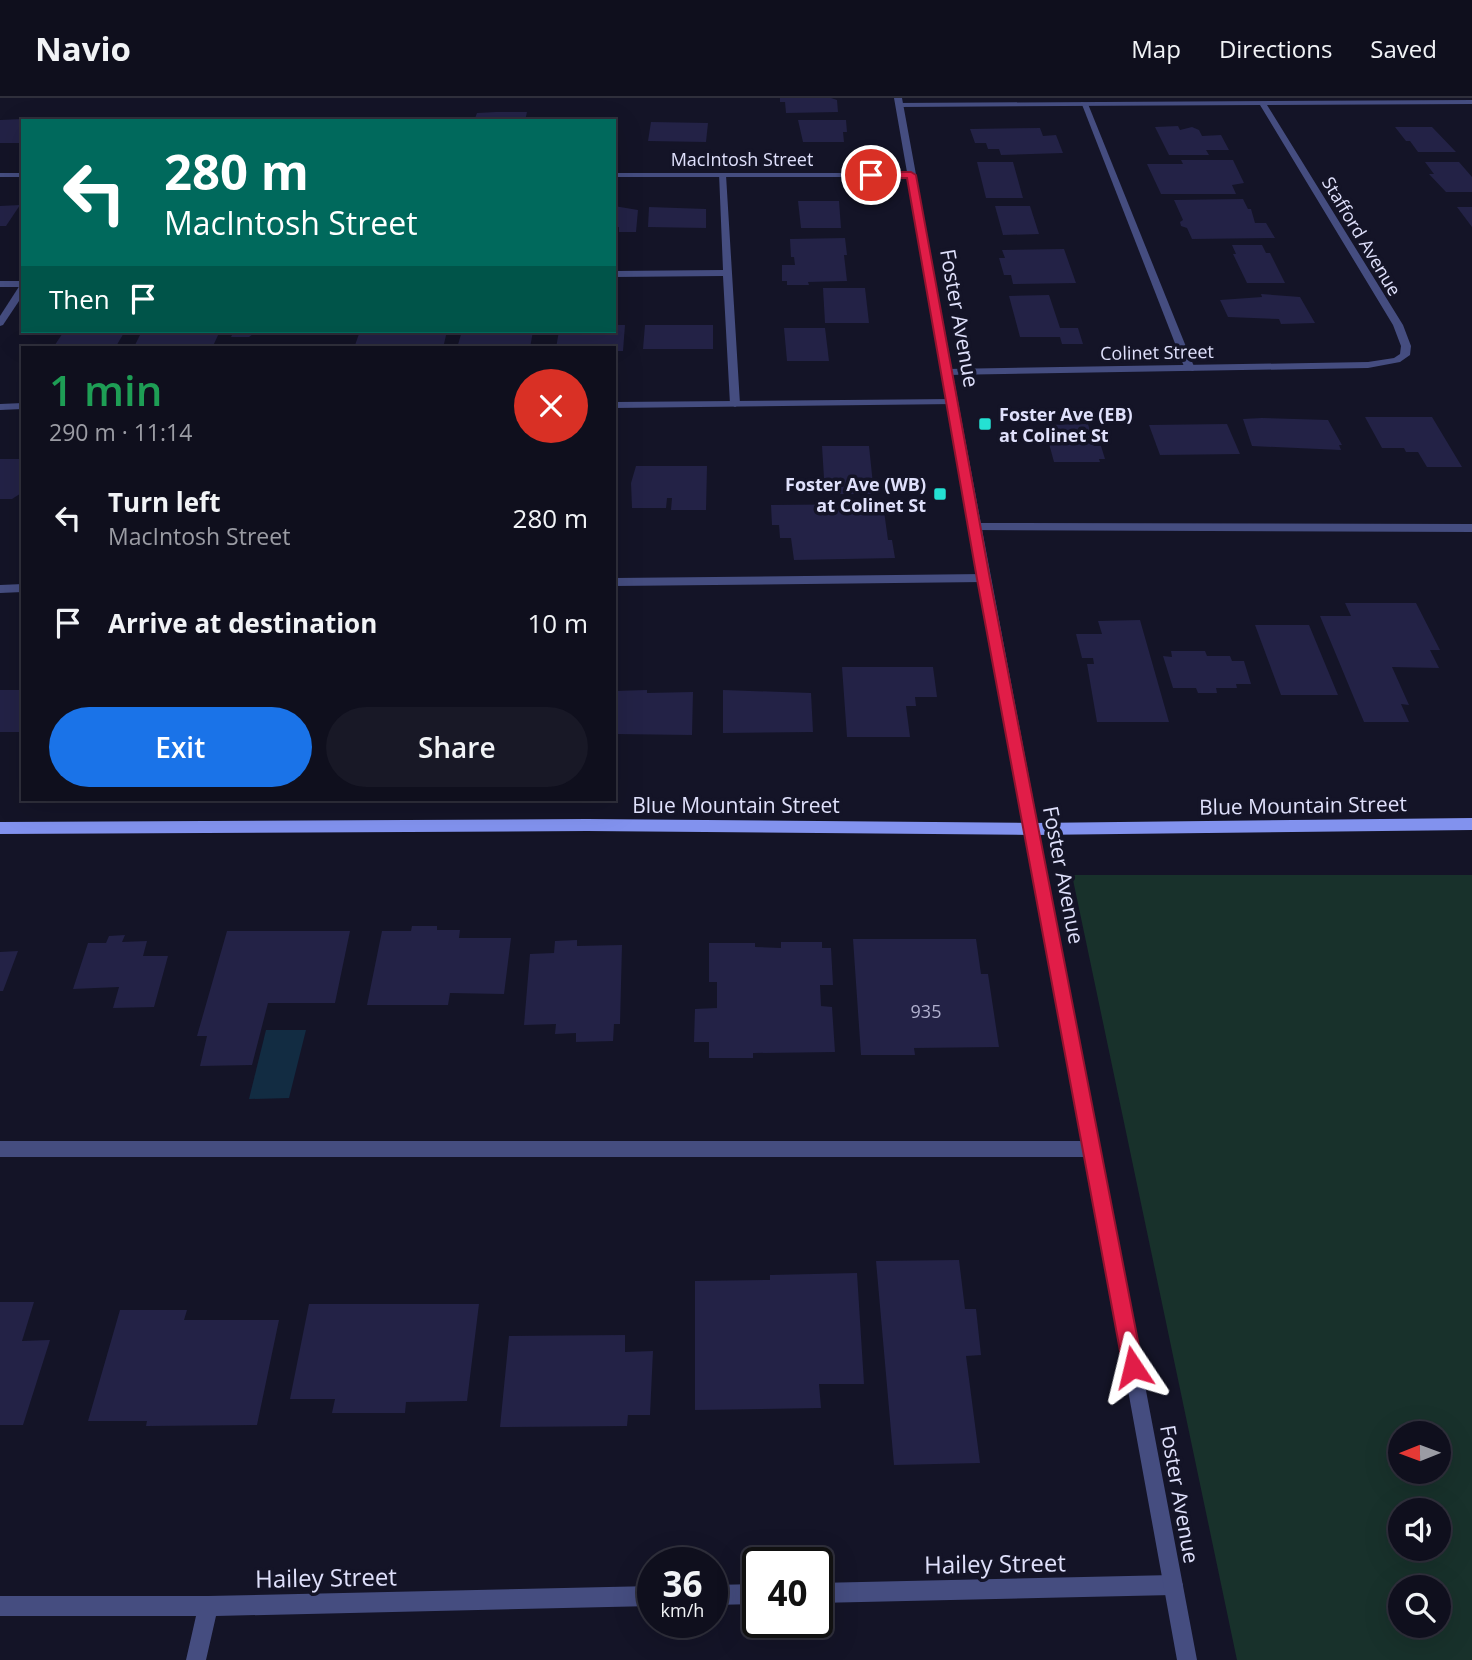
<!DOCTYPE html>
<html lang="en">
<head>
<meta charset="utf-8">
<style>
  :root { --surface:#0f0f1d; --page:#181826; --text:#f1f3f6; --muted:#9b9ca4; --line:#2f2f3b; --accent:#1a73e8 }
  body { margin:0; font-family:"Open Sans",sans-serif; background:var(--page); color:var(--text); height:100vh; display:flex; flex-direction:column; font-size:26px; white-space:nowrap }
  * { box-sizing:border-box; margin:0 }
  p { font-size:23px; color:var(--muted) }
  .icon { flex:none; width:38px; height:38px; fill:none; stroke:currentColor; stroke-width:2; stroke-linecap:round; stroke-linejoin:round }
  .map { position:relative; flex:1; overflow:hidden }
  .sheet { position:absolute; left:21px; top:248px; width:595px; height:455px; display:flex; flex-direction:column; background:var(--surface); border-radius:0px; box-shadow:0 7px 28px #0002,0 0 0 2px var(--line) }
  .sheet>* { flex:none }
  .guide { position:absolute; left:21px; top:21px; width:595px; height:214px; border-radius:0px; box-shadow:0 7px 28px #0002,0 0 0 2px var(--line); background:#00695c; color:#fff; overflow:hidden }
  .needle { width:46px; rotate:269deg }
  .tools { position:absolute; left:1388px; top:1323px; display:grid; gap:14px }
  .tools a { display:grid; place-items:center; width:63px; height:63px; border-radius:50%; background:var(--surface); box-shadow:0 7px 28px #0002,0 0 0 2px var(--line); font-size:35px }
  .speed { position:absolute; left:637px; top:1449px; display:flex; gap:14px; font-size:35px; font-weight:700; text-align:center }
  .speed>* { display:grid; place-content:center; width:91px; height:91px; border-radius:50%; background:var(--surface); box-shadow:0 7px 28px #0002,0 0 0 2px var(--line); line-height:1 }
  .speed small { font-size:18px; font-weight:400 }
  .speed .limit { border:4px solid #111; border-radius:10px; background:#fff; color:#111 }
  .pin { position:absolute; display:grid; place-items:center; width:60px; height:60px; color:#fff; margin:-30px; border:4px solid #fff; border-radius:50%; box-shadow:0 2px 7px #0007 }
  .me { position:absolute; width:77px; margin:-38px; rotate:350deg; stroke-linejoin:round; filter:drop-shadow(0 0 5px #0008) }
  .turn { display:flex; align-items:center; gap:24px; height:147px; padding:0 28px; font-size:32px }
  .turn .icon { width:91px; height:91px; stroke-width:2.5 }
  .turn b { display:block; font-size:49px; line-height:60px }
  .then { display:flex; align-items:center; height:66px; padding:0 28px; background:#0003; gap:14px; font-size:26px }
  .round { display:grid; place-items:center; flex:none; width:74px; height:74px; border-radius:37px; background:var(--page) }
  .head { display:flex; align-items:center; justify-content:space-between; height:119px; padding:0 28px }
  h1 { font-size:42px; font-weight:600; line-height:52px; color:#1e9e55 }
  .button { display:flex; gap:14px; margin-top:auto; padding:14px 28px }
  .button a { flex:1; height:80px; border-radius:42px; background:var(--accent); color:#fff; font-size:28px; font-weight:600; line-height:80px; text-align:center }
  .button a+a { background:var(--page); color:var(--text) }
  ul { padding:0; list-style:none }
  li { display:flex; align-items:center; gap:21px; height:105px; padding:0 28px }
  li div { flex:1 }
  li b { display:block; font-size:26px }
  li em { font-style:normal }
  header { display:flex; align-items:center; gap:42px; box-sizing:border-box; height:98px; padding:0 35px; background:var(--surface); border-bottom:2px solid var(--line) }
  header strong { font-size:33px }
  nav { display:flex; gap:38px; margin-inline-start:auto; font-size:24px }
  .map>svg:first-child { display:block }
</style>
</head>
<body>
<header>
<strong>Navio</strong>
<nav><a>Map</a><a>Directions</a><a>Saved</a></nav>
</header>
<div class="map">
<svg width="1472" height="1562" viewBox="0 0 1472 1562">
  <rect width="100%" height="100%" fill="#141427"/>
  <path fill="#18312b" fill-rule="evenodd" d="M1072,777H1472V1562H1237ZM1400,1335H1438V1374H1400ZM1400,1412H1438V1451H1400ZM1400,1489H1438V1528H1400Z"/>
  <path fill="#122c42" d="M266,932H306L289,1000L249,1001Z"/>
  <g fill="#232246">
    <path d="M780,0H831L837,2L838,14L786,15L785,4H780Z"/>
    <path d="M496,14H527L525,23H474L477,15Z"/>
    <path d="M23,21V45H0V22Z"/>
    <path d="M798,22H846L847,34H843L844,44H803Z"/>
    <path d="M651,24L708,25L706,44L648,43Z"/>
    <path d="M1178,28L1180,32L1192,29L1199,32L1202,38L1221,37L1229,52H1206L1209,57H1169L1155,29Z"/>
    <path d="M1395,29H1432L1456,54H1418L1410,43H1406Z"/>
    <path d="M1040,30L1043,38L1056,37L1063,55L1001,57L999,51H988L986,45H975L970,31Z"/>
    <path d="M1181,62H1233L1244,85L1232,87L1236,96H1161L1147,66H1183Z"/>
    <path d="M977,64H1013L1023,100H986Z"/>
    <path d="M1425,64H1459L1472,79V94H1446L1429,76H1434Z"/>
    <path d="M1243,101L1248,111H1251L1255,125H1266L1275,140L1192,141L1187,130L1181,128L1180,124L1183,122L1174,102Z"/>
    <path d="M798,103H839L841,130H801Z"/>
    <path d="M20,107L6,128H0V108Z"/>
    <path d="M614,108L638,112L636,134H619V129H614Z"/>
    <path d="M995,108H1030L1039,136L1003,137Z"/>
    <path d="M649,109L706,111V130L648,129Z"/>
    <path d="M1457,109H1472V129Z"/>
    <path d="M845,140L847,157H844L847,183L808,184L809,187H787V183H782V167H795L794,159H791L790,141Z"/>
    <path d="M1232,147H1262L1266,155H1270L1285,185H1247L1233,156H1236Z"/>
    <path d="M1064,151L1076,185L1013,186L1011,177H1004L999,160H1005L1002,152Z"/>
    <path d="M823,190H865L869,225H825Z"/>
    <path d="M1261,196L1300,199L1315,225L1281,226L1279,221L1228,219L1220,202L1262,199Z"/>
    <path d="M1049,197L1060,230H1078L1083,246H1062L1060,239H1020L1009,198Z"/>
    <path d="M614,227H625L623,253H614V250H556L559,233H614Z"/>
    <path d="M645,227H713V251H643Z"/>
    <path d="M784,230H825L829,263H787Z"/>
    <path d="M64,233H125L115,250H53Z"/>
    <path d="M142,233H220L212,250L134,249Z"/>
    <path d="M234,233H257L249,239H231Z"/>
    <path d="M360,233H447L443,250H354Z"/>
    <path d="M462,233H533L530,250H457Z"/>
    <path d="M1365,319H1432L1462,369H1427L1418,354H1406L1404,350H1382Z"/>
    <path d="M1262,320L1328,322L1342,347H1339L1341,352L1252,348L1243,321Z"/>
    <path d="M1088,326L1094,348H1101L1105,361H1099L1100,364H1054L1044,327Z"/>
    <path d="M1227,326L1240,356L1160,357L1149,327Z"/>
    <path d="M822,348H869L874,396H825Z"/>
    <path d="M0,361H23V394L12,401H0Z"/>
    <path d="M636,368H707L706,412H671L672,400H667L666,410H632L631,385Z"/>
    <path d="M883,406L888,442H892L895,460L794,462L791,440H780L779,427H772L771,407Z"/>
    <path d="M1345,505H1416L1440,552H1430L1439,570L1392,569L1409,607L1401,606L1409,624H1364L1320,518H1351Z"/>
    <path d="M1140,522L1169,624H1097L1087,566H1094L1093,560H1082L1076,536H1102L1098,523Z"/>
    <path d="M1255,527H1309L1338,597H1281Z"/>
    <path d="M1171,553H1205L1207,558H1230L1232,563H1244L1251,586H1236L1237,590H1216L1217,595H1198L1196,590H1173L1163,558L1172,559Z"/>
    <path d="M842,569H933L937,599H915L916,608H906L910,639H847Z"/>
    <rect x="0" y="592" width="23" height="42"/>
    <path d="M647,592V595L693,594L692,637L614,636V593Z"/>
    <path d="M723,592L811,595L813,634L723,635Z"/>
    <path d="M412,828H437V832H460L459,840H511L504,896L450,895L448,907H367L382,833H411Z"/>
    <path d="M227,833H350L335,905H268L252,967L200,968L207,938H197Z"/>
    <path d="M125,837L122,844L147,843L143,858H168L154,909L113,910L119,889L73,891L88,845H106L109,838Z"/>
    <path d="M853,841H976L981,876H988L999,949L914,950L915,957H861Z"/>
    <path d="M577,842V848L622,847L620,926H614L613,943L576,944V935L555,936L556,926L524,927L530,856L554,855L555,843Z"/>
    <path d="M781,844H822V850H831L833,887H820L821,908L832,909L835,954L753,955V960H709V944H694L695,911L717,910V884H709V845H755V849L781,850Z"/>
    <path d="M18,853L3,893H0V854Z"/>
    <path d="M959,1162L965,1211H976L981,1257L966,1258L980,1365L894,1367L876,1163Z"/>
    <path d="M857,1175L864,1286H819L821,1310L695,1312V1183L770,1182V1177Z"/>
    <path d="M0,1204H34L22,1243L50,1242L23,1327H0Z"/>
    <path d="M309,1206H479L467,1303L406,1304L405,1315H332L335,1301H290Z"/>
    <path d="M120,1212H187L184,1222H279L257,1327L146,1328L147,1323H88Z"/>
    <path d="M625,1237V1254L653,1253L650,1317H628L627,1328L500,1329L509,1238Z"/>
  </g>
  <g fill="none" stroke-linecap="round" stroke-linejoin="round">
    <g fill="#454d80" fill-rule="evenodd">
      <path d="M1081,4L1088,6L1195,271L1193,273L1185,271Z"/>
      <path d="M719,75L726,77L740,306L735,309L730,306L723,178L614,179V173L723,172Z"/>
      <rect x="0" y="183" width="23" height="6"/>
      <path d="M976,425L1472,426V434L972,432V426Z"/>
      <path d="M984,476L990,480L984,484L614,488V480Z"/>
      <path d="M23,486V494L0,495V487Z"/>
      <path d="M0,1043H1093L1099,1045L1101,1051L1099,1057L1093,1059H0Z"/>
    </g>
    <g fill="#454d80" fill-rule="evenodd">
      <path d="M1472,2V6L1267,7L1403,227L1411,248L1410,257L1400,264L1368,270L947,277L942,274L947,271L1368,264L1394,260L1400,256L1401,248L1393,227L1260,7L899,9H896V5Z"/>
      <rect x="0" y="75" width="23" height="4"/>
      <path d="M614,75H911L915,77L911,79H614Z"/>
      <path d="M23,186V197L3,227L0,228V218L20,187Z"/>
      <path d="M952,301L956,302V306L614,310V304Z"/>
      <path d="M23,305V311L0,312V306Z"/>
      <path d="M1173,1477L1180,1480L1183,1487L1180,1494L1173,1497L817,1505V1485Z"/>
      <path d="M758,1486V1506L712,1507V1487Z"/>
      <path d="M653,1488V1508L216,1518L206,1562H186L196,1518H0V1498H208Z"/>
    </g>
    <path fill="#454d80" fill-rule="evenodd" d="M894,0H902C997,521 1099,1041 1197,1562H1177C1083,1041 985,521 894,0Z"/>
    <path fill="#8292ee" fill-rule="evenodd" d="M1472,720V732L1033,737L587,733L0,736V724L587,721L1033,725Z"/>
  </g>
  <path fill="#e11d48" stroke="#92132f" stroke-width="2" d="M911,74L916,77L990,481L1143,1269L1140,1276L1133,1279L1126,1276L1123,1269L977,481L907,80H871L866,77L871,74Z"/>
  <g fill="#24e1d3" stroke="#141427" stroke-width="2.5">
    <rect x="978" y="319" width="14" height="14" rx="3.5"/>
    <rect x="933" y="389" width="14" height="14" rx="3.5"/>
  </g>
  <g text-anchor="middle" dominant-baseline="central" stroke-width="7" stroke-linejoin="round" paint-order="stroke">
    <g font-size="18" fill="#dfe0fb" stroke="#141427">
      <text x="742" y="61">MacIntosh Street</text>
      <text transform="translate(1362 138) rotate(59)">Stafford Avenue</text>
      <text transform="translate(1157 254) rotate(-1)">Colinet Street</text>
    </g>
    <g font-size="18" font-weight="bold" fill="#dfe0fb" stroke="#141427" text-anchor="start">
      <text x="999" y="316">Foster Ave (EB)<tspan x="999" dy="21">at Colinet St</tspan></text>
      <text x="926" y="386" text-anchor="end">Foster Ave (WB)<tspan x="926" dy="21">at Colinet St</tspan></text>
    </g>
    <g font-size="18" fill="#b0b0ce">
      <text x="926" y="913">935</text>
    </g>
    <g font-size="21" fill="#dfe0fb" stroke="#141427">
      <text transform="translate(960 220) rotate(80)">Foster Avenue</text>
      <text x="736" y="707">Blue Mountain Street</text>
      <text transform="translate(1303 707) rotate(-1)">Blue Mountain Street</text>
      <text transform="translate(1064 777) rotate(79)">Foster Avenue</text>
      <text transform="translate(1180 1396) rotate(80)">Foster Avenue</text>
    </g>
    <g font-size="24" fill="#dfe0fb" stroke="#141427">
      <text transform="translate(995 1465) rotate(-1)">Hailey Street</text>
      <text transform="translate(326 1479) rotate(-1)">Hailey Street</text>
    </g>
  </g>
</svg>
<div class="tools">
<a><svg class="needle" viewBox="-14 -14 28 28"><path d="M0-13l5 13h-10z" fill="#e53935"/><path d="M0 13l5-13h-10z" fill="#9b9ca4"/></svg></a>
<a><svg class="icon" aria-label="sound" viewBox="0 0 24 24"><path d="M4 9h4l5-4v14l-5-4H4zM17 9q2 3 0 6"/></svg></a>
<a><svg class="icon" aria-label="search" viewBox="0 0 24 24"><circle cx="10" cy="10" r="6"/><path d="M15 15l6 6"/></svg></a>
</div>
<div class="speed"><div>36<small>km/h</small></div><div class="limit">40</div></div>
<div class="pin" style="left:871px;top:77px;background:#d93025"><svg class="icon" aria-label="arrive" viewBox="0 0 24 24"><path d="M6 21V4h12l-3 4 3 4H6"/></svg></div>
<svg class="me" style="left:1133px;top:1269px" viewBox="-20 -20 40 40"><path d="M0-17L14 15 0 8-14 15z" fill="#e11d48" stroke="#fff" stroke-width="4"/></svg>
<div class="guide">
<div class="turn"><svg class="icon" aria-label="left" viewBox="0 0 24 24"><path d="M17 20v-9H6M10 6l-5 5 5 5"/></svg><div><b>280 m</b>MacIntosh Street</div></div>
<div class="then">Then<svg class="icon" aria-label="arrive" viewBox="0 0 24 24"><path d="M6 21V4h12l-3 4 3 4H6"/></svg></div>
</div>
<section class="sheet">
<div class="head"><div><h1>1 min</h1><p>290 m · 11:14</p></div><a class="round" style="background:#d93025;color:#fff"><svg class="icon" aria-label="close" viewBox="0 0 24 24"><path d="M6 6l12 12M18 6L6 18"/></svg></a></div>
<ul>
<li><svg class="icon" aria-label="left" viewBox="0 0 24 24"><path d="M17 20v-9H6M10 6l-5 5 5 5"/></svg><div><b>Turn left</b><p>MacIntosh Street</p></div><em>280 m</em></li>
<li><svg class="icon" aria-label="arrive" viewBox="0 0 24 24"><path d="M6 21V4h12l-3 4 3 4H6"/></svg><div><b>Arrive at destination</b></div><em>10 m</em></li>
</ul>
<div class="button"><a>Exit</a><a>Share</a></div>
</section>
</div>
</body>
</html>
